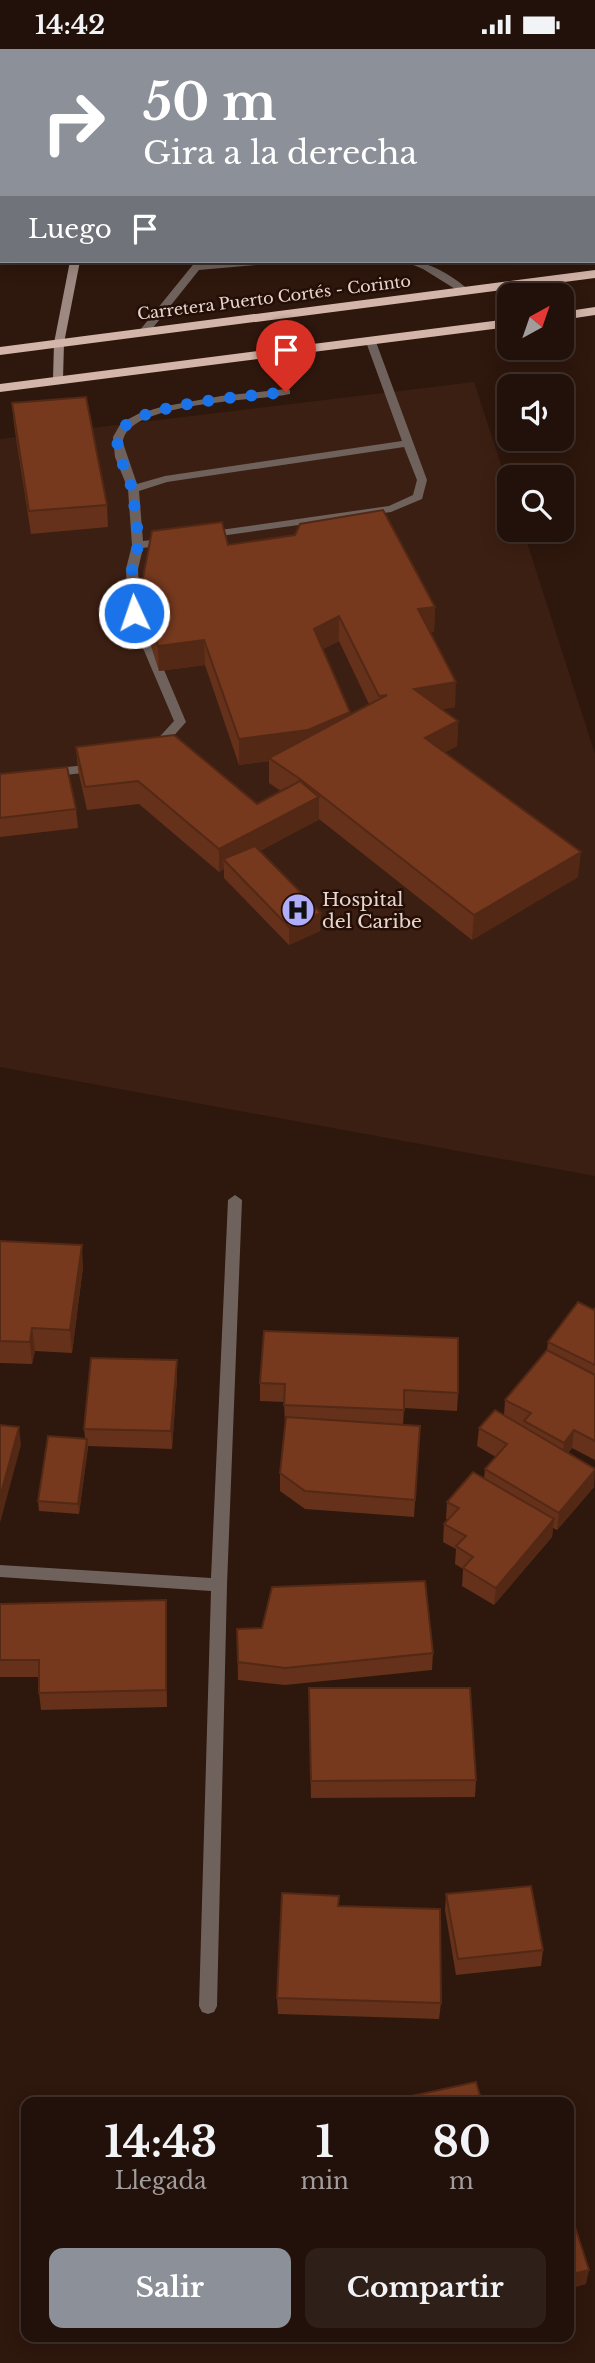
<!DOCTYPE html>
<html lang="es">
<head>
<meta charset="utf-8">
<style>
  :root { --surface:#22110a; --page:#2e1f18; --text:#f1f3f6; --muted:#a29d9c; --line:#3f312b; --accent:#8c9099 }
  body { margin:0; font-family:"Libre Baskerville",serif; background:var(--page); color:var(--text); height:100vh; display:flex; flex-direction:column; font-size:26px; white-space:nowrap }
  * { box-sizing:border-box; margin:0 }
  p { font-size:23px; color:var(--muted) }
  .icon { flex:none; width:38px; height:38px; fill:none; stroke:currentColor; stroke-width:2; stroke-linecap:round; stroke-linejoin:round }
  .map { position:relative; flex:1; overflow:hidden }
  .drawer { position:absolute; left:21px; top:2048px; width:553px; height:245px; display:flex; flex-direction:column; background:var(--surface); border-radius:14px; box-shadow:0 4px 18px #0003,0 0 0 2px var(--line) }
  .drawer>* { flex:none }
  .banner { position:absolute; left:0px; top:0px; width:595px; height:214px; box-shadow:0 4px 18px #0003,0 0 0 2px var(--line); background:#8c9099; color:#fff; overflow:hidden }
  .needle { width:46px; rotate:40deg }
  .fabs { position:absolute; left:497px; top:234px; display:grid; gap:14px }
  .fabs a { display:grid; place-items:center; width:77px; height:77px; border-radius:14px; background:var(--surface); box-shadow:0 4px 18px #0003,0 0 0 2px var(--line); font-size:35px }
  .pin { position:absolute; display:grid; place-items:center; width:60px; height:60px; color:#fff; margin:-72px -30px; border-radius:50% 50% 50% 0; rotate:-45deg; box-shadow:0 0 7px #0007 }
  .pin .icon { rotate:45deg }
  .me { position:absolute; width:77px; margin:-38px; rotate:357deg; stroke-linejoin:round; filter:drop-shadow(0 0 5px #0008) }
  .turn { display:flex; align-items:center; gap:24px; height:147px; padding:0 28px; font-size:32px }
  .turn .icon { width:91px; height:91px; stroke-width:2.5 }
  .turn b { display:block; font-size:49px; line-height:60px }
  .then { display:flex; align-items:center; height:66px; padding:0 28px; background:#0003; gap:14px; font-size:26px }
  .eta { display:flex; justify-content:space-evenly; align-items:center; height:119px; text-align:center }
  .eta b { font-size:42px; font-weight:700; line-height:49px }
  .button { display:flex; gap:14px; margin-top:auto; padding:14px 28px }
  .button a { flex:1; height:80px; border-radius:14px; background:var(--accent); color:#fff; font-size:28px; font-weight:700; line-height:80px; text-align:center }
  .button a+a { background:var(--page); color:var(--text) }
  .status { display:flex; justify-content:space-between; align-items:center; height:49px; padding:0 35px; background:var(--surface); direction:ltr }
  .status svg { height:19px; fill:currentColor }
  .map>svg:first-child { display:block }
</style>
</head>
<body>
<div class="status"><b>14:42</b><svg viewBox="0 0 49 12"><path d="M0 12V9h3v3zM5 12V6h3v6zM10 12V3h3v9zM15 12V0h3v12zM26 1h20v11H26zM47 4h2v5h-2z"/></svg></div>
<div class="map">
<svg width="595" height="2314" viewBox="0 0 595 2314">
  <rect width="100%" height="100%" fill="#2e170d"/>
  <g fill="#3c1f13">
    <path d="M460,0H595V215L584,216L581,212H593V2Z"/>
    <path d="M474,333L509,440V481H523L595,705V1127L0,1018V390Z"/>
  </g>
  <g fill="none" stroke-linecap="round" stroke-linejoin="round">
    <g fill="#6f625d" fill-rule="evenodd">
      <path d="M2,181V187L0,188V182Z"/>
      <path d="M196,212H206L204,214L272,212L267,215L199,221L148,285H140V281Z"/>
      <path d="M404,212C427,211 452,226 469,241L460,243L423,220Z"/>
      <path d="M371,290L376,293L427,431L422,450L391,463L206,489L200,486L206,483L389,457L413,446L417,431L404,398L167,433L139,442L143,492L169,489L175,492L169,495L143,499L138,520L140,564L186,673L161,701H153L151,698L153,695L174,672L128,564L126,520L132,496L128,440L115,408L113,388L121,374L138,365L161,358L221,347L286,340L290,341V345C259,352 124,353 123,394L137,435L165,427L402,392L366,293Z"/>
      <path d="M95,715L101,719L99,722L49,728L43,724L49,720Z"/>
    </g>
    <path fill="#6f625d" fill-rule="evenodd" d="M235,1146L242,1151L227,1536L217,1957L214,1963L208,1965L202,1963L199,1957L211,1542L0,1528V1516L211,1529L228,1151Z"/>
    <g fill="#9e8982" fill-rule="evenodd">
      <path d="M132,0H140L131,2Z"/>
      <path d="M70,212H80L64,294L63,330L58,333L53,330L54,294Z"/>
    </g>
    <g fill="#d4b5aa" fill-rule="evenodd">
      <path d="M595,221V229L0,306V298Z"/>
      <path d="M595,258V266L562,271V263Z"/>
      <path d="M509,270V278L0,343V335Z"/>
    </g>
  </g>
  <g fill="#65311a" fill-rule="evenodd">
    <path d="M0,0H98V2H2V142H0Z"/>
    <path d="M12,354L107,456L108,478L31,485L14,376Z"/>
    <path d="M228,496L435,558L434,583H430L455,658L442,660L458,672L457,697L444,703L578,828L472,891L319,770L260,802L320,882L289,896L224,829V820L219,823L139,755L87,761L78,721L76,698L257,755L281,742L269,734V712L239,716L205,616L159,622L142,569L140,544ZM339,592L369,655L350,665V663L323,600Z"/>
    <path d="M0,725L76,760L78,779L0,788Z"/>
    <path d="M0,1192L83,1218L72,1304L35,1302L32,1315L0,1314Z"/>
    <path d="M595,1259V1411L572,1399L568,1404L594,1438L557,1481L553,1479L552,1488L494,1556L462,1537L463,1520L455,1515L456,1500L443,1493L444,1475L448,1471L446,1470L447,1453L484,1429L485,1420L496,1408L477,1397L479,1379L504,1366L505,1351L547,1301L548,1293Z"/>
    <path d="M177,1311V1329L172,1400L88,1397L79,1465L39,1462L38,1452L85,1389L84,1380Z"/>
    <path d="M260,1334L458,1344L457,1362L404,1359L403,1376L420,1377L414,1468L305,1460L280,1442V1424L285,1374L284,1353L260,1352Z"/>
    <path d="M166,1551L167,1569V1658L41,1661L39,1644V1628H0V1555Z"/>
    <path d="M237,1580L433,1604L432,1621L285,1636L238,1631Z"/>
    <path d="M309,1656L476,1731L475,1748L311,1749Z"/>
    <path d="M446,1845L543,1901L541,1917L456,1926L445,1861Z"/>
    <path d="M339,1847V1857L441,1954L439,1970L278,1965L277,1949Z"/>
  </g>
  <g fill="#532815">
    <path d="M435,558L434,583L417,586L418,560Z"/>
    <path d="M339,567V592L314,605V580Z"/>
    <path d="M204,591L205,616L159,622L158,597Z"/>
    <path d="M456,633L455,658L413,666L414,640Z"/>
    <path d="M350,663V688L269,709V712L239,716V690Z"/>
    <path d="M458,672L457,697L424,715L425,689Z"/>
    <path d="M319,748V771L230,817L223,810L224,820L219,823V800Z"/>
    <path d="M581,803L578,828L472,891L474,866Z"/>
    <path d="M321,864L320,882L289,896V878Z"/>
    <path d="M82,1196L83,1218L72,1304L70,1281Z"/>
    <path d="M32,1279L35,1302L32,1315L30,1293Z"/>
    <path d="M177,1311V1329L172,1400L171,1382Z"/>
    <path d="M19,1378L21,1396L0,1474V1448Z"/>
    <path d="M574,1381L572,1399L562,1412L564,1394Z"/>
    <path d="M87,1390L88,1400L79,1465L78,1455Z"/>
    <path d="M595,1421L594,1438L557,1481L559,1464Z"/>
    <path d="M554,1470L552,1488L494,1556L496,1539Z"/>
    <path d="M166,1551L167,1569V1658L166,1641Z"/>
    <path d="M589,2221L586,2235L569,2240V2226Z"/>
  </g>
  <g fill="#76391e" stroke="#532815" stroke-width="2">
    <rect x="0" y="5" width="2" height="25"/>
    <rect x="0" y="37" width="2" height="26"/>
    <rect x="0" y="67" width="2" height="57"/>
    <path d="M86,348L107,456L29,462L12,354Z"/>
    <path d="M383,461L435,558L418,560L456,633L414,640L458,672L425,689L581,803L474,866L300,730L269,709L387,646L379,647L339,567L314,580L350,663L308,681L239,690L204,591L158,597L140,544L152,482L222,473L228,496L295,486L300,475Z"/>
    <path d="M174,686L257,755L300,732L319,748L219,800L138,732L85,738L76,698Z"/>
    <path d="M67,718L76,760L0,769V725Z"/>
    <path d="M255,797L321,864L289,878L223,810Z"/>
    <path d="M0,1192L82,1196L70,1281L32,1279L30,1293L0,1292Z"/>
    <path d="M578,1253L594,1261L595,1259V1316L548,1293Z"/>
    <path d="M264,1282L458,1289V1344L404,1341V1361L284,1356L285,1335L260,1334Z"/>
    <path d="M547,1301L595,1326V1392L574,1381L564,1394L524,1372L531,1364L505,1351Z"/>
    <path d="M91,1309L177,1311L171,1382L84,1380Z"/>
    <path d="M495,1361L595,1420V1421L559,1464L485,1420L507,1395L479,1379Z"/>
    <path d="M286,1368L420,1377L415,1451L305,1442L280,1424Z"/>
    <path d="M0,1376L19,1378L0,1448Z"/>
    <path d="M48,1387L87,1390L78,1455L38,1452Z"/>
    <path d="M473,1423L554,1470L496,1539L463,1519L473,1508L456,1497L466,1487L444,1475L459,1459L447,1453Z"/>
    <path d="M425,1532L433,1604L285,1619L238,1613L237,1580L262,1579L272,1538Z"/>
    <path d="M166,1551V1641L39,1644V1611H0V1555Z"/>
    <path d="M309,1639H470L476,1731L311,1732Z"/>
    <path d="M531,1837L543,1901L458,1910L446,1845Z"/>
    <path d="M282,1844L339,1847L338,1857L440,1860L441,1954L277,1949Z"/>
    <path d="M476,2033L482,2053H384Z"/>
    <path d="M569,2159L589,2221L569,2226Z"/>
  </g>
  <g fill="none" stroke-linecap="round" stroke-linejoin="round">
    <path stroke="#1a73e8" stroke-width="12" stroke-dasharray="0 21.6" d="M134,564C133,550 131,535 132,521C133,512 137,504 138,495C138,479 135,462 133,447C132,428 112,403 119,385C130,354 253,347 286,343"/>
  </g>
  <defs>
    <symbol id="hospital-disc" viewBox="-11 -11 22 22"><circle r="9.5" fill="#afaefa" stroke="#240e05"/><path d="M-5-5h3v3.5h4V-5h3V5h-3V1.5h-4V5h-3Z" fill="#111"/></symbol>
  </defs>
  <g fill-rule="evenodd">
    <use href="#hospital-disc" x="279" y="842" width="38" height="38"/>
  </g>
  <g text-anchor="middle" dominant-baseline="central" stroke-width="5" stroke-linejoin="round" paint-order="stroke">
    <g font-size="16" fill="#e7d6cf" stroke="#240e05">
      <text transform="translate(274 248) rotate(-7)">Carretera Puerto Cortés - Corinto</text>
    </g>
    <g font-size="19" fill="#e7d6cf" stroke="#240e05" text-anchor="start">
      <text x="322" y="850">Hospital<tspan x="322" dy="22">del Caribe</tspan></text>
    </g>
  </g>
</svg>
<div class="fabs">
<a><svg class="needle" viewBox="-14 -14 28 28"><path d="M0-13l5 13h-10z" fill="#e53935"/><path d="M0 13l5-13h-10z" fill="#a29d9c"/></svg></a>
<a><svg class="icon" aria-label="sound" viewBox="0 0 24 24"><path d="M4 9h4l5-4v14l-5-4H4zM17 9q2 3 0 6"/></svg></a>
<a><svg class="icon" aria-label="search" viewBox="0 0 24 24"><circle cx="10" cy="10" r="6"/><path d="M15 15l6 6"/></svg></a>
</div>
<div class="pin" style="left:286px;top:343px;background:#d93025"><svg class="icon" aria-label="arrive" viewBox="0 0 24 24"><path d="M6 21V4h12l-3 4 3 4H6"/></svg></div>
<svg class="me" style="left:134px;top:564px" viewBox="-20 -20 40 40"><circle r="17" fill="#1a73e8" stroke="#fff" stroke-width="3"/><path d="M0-11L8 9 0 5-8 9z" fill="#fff"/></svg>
<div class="banner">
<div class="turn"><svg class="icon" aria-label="right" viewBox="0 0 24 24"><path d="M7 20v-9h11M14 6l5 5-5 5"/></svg><div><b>50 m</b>Gira a la derecha</div></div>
<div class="then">Luego<svg class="icon" aria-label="arrive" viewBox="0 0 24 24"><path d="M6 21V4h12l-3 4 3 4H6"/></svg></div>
</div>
<section class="drawer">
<div class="eta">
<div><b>14:43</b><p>Llegada</p></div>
<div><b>1</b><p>min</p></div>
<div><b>80</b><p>m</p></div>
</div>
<div class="button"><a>Salir</a><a>Compartir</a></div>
</section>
</div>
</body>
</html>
